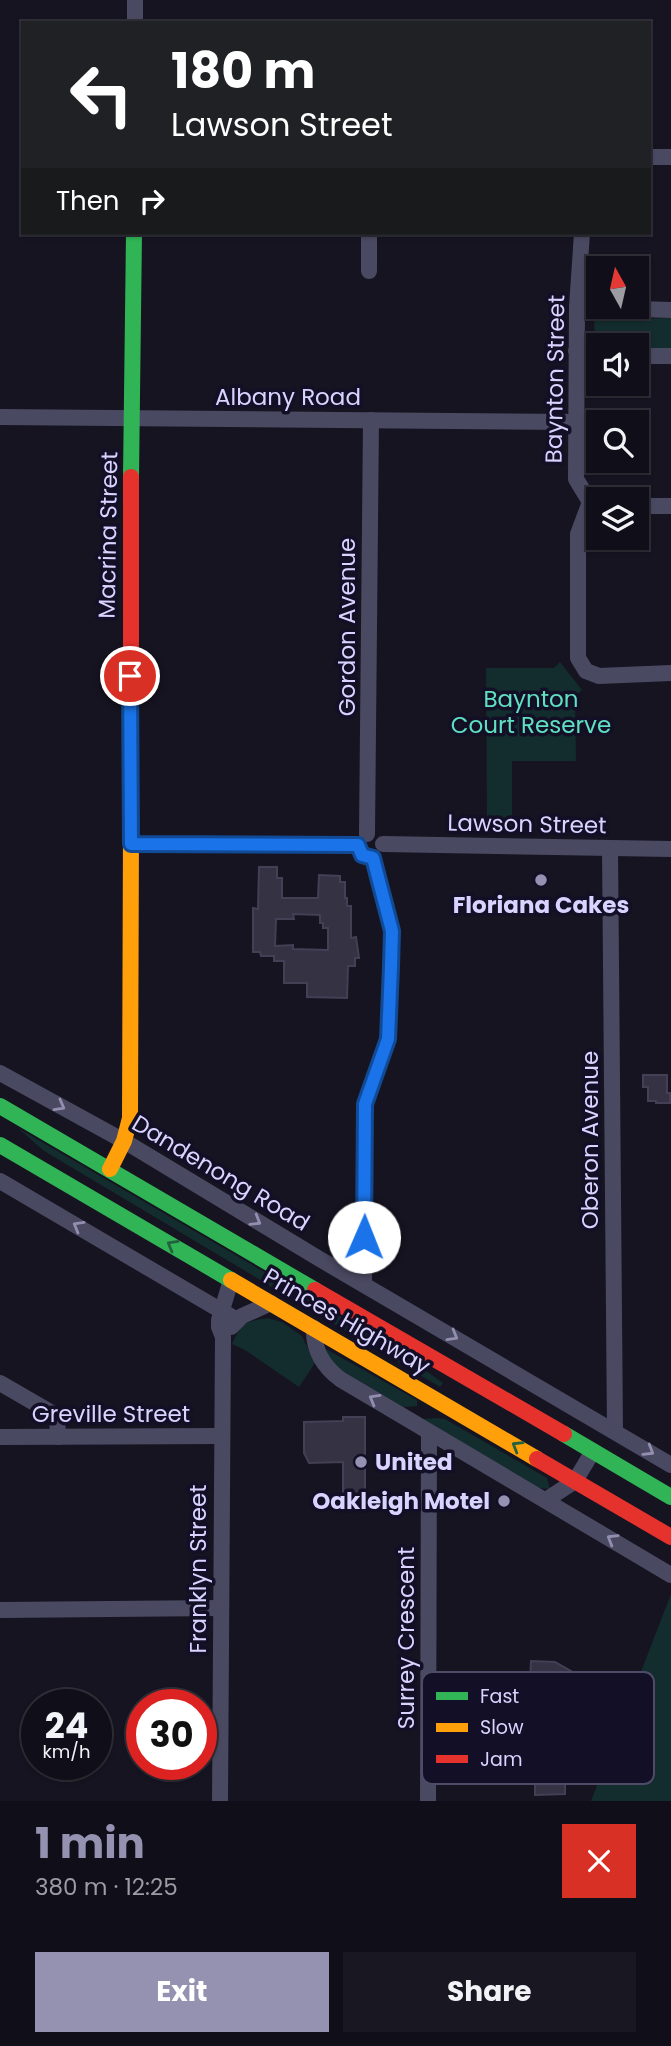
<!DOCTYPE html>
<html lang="en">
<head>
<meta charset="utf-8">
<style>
  :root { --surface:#100f19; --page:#191822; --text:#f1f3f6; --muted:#9c9ca2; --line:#302f38; --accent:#9591b1 }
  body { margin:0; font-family:Poppins,sans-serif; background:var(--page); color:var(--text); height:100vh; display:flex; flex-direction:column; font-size:26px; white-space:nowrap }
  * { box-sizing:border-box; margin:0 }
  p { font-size:23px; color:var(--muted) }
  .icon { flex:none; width:38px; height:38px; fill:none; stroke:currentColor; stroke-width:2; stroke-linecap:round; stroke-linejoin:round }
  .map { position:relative; height:1801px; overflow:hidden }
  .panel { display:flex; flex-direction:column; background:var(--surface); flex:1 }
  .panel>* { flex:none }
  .banner { position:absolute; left:21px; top:21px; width:630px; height:214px; border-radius:0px; box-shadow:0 2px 5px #0004,0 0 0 2px var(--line); background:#202124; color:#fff; overflow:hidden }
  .needle { width:46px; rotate:352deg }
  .fabs { position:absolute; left:586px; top:256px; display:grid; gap:14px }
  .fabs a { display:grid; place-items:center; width:63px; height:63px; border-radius:0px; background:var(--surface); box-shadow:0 2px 5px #0004,0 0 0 2px var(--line); font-size:35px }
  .speed { position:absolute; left:21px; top:1689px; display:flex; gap:14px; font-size:35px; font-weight:700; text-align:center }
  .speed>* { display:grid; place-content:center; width:91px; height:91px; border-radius:50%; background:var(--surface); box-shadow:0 2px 5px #0004,0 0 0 2px var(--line); line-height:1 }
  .speed small { font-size:18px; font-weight:400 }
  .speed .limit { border:10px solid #d22; background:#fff; color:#111 }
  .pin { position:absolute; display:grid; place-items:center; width:60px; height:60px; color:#fff; margin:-30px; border:4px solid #fff; border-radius:50%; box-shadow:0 2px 7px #0007 }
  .me { position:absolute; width:77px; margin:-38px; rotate:1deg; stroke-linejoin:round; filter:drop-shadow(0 0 5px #0008) }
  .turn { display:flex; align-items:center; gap:24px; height:147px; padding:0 35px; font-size:32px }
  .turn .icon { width:91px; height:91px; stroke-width:2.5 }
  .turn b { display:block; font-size:49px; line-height:60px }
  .then { display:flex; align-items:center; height:66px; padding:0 35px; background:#0003; gap:14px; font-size:26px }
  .round { display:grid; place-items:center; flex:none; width:74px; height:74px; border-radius:0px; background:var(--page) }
  .summary { display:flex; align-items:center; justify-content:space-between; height:119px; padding:0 35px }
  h1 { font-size:42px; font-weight:700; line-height:52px; color:var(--accent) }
  .button { display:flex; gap:14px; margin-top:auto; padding:14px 35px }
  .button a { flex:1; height:80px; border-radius:0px; background:var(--accent); color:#fff; font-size:28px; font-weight:700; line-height:80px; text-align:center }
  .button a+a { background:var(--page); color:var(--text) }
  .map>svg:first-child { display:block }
</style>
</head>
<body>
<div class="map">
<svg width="671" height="1801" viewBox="0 0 671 1801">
  <rect width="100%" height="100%" fill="#161421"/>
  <g fill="#132c2d">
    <path d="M671,318V350H637V345H595L594,320Z"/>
    <path d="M560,662L582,690L575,696L576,761H512V832L487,831L486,668H554Z"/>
    <path d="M18,1128L391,1346L443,1383L440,1387L44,1151Z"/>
    <path d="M267,1318L282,1322L302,1336L315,1363L299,1387L245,1350L232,1344C242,1323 244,1322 267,1318Z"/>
    <path d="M326,1349L417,1400V1406L403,1407L334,1366L328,1359Z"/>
    <path d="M436,1418L445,1419L547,1478L550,1489L537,1488L423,1419Z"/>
    <path d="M671,1594V1801H591Z"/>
  </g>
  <g fill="#343243" stroke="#433f54" stroke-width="2" fill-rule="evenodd">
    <path d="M259,867H277V878H282V898H318L319,875L340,876V882H345V898H347V906H351V938L356,937L359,958H355V966H348L347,998L307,997V983H284V961H274V956H261L260,952H253V908L258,909ZM293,914L320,915V923H323V928H328V950L293,949V945L275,946L276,919H294Z"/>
    <path d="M643,1075H667V1093H670V1103H656V1101H648V1087H643Z"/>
    <path d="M343,1417H365V1499H343V1462L309,1463L304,1453V1422L343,1421Z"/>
    <path d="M531,1661L555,1662L599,1687H609V1718L596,1719V1728L592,1736L590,1735L565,1777V1794L535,1795V1774L529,1767V1751L515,1726V1703H529Z"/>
  </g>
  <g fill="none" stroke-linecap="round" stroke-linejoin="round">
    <g stroke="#4a4962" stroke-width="16">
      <path d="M135,23V0"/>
      <path d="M649,157H671"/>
      <path d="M369,233V271"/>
      <path d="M582,233L577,307L576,479L590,502L578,534V658L586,671L599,676L671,673"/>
      <path d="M577,307L671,310"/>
      <path d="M576,351L598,353"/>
      <path d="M637,356H671"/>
      <path d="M0,417L575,422"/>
      <path d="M637,506H671"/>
      <path d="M367,834L371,420"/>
      <path d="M131,844L358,845"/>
      <path d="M383,844L671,849"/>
      <path d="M610,848L615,1431"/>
      <path d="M0,1073L124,1141L318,1258L671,1465"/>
      <path d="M0,1181L237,1320"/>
      <path d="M364,1284L365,1104L388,1039L391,967L392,931L373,858"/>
      <path d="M231,1327L242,1316L271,1303"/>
      <path d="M314,1328C313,1350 323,1366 340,1379L671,1575"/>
      <path d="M0,1383L57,1416L58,1437"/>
      <path d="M0,1437L221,1436"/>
      <path d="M546,1500L575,1481L593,1451"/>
      <path d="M0,1610L221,1608"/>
      <path d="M220,1801L223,1337L219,1327V1320L231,1280"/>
      <path d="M428,1801L429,1432"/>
    </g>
    <g stroke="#30b455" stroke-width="16">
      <path d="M131,477L134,233"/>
      <path d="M0,1106L315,1290"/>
      <path d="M0,1145L231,1280"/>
      <path d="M564,1434L671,1497"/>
    </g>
    <g stroke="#ff9f0a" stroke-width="16">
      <path d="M110,1169L124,1141L130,1118L131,830"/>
      <path d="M231,1280L537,1459"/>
    </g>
    <g stroke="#e5322d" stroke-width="16">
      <path d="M131,830V477"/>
      <path d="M315,1290L564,1434"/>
      <path d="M537,1459L671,1537"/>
    </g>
  </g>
  <defs><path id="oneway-chevron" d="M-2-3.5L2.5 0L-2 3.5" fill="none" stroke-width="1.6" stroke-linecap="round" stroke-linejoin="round" transform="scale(1.75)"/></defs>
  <g stroke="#928eb0">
    <use href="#oneway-chevron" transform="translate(60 1106) rotate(29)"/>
    <use href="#oneway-chevron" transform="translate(256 1221) rotate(31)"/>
    <use href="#oneway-chevron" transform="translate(78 1226) rotate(-150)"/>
    <use href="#oneway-chevron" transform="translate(453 1336) rotate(30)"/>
    <use href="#oneway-chevron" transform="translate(374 1399) rotate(-150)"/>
    <use href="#oneway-chevron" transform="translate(649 1451) rotate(31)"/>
    <use href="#oneway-chevron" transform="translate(612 1539) rotate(-149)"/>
  </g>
  <g stroke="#22623e">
    <use href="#oneway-chevron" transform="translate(172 1245) rotate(-150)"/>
    <use href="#oneway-chevron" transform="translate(517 1446) rotate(-149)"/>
  </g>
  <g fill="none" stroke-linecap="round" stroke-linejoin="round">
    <defs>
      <path id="route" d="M130,676L131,844L358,845L362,855L373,858L392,931L391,967L388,1039L365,1104L364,1237"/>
    </defs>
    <use href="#route" stroke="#114b97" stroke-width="18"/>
    <use href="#route" stroke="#1a73e8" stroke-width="12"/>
  </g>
  <g fill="#9591b1" stroke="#130f26" stroke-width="2.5">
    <circle cx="541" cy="880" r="7"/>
    <circle cx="361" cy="1462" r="7"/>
    <circle cx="504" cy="1501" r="7"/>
  </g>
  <g text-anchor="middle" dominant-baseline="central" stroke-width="7" stroke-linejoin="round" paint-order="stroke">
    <g font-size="23" fill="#d9d4ff" stroke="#130f26">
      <text transform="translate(555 379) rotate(-89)">Baynton Street</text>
      <text x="288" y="397">Albany Road</text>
      <text transform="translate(108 535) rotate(-89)">Macrina Street</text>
      <text transform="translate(347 627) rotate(-90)">Gordon Avenue</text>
      <text transform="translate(527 824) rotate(1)">Lawson Street</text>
      <text transform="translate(590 1140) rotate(-90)">Oberon Avenue</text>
      <text transform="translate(221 1173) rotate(31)">Dandenong Road</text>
      <text transform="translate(347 1321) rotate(30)">Princes Highway</text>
      <text x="111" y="1414">Greville Street</text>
      <text transform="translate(198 1569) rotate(-90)">Franklyn Street</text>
      <text transform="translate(406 1638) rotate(-90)">Surrey Crescent</text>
    </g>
    <g font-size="23" fill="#5fe0c0" stroke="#130f26">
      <text x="531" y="699">Baynton<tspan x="531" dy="26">Court Reserve</tspan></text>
    </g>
    <g font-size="23" font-weight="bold" fill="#d9d4ff" stroke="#130f26">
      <text x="541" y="905">Floriana Cakes</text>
      <text x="375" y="1462" text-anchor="start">United</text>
      <text x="490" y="1501" text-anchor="end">Oakleigh Motel</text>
    </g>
  </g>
  <rect x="422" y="1672" width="232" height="112" rx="10" fill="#130f26" stroke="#4e4a67" stroke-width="2"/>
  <rect x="436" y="1692" width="32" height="8" fill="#30b455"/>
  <rect x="436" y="1723" width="32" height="9" fill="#ff9f0a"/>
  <rect x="436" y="1755" width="32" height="8" fill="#e5322d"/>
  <g font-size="19" fill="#d9d4ff">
    <text x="480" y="1703">Fast</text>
    <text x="480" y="1734">Slow</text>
    <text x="480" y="1766">Jam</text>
  </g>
</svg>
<div class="fabs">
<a><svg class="needle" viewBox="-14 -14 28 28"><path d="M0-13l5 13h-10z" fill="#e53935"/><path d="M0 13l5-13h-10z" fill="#9c9ca2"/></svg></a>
<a><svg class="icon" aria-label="sound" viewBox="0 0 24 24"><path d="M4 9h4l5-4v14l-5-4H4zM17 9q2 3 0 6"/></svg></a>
<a><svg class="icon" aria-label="search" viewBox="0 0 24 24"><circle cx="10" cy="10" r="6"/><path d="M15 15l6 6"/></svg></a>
<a><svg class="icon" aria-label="layers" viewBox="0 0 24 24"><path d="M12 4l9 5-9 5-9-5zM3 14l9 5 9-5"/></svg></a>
</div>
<div class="speed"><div>24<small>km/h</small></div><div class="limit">30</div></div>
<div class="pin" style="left:130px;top:676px;background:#d93025"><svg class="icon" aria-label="arrive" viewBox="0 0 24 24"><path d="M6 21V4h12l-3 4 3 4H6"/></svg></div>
<svg class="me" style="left:364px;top:1237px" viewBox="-20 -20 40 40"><circle r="19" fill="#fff"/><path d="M0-13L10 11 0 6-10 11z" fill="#1a73e8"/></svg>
<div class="banner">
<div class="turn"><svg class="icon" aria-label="left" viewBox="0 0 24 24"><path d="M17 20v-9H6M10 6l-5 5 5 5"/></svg><div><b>180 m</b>Lawson Street</div></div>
<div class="then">Then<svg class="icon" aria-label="right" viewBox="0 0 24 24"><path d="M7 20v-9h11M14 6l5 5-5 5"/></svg></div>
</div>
</div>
<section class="panel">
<div class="summary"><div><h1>1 min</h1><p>380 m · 12:25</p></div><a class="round" style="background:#d93025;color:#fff"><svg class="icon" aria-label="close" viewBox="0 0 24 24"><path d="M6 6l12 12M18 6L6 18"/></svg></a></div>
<div class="button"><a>Exit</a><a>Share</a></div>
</section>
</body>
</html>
